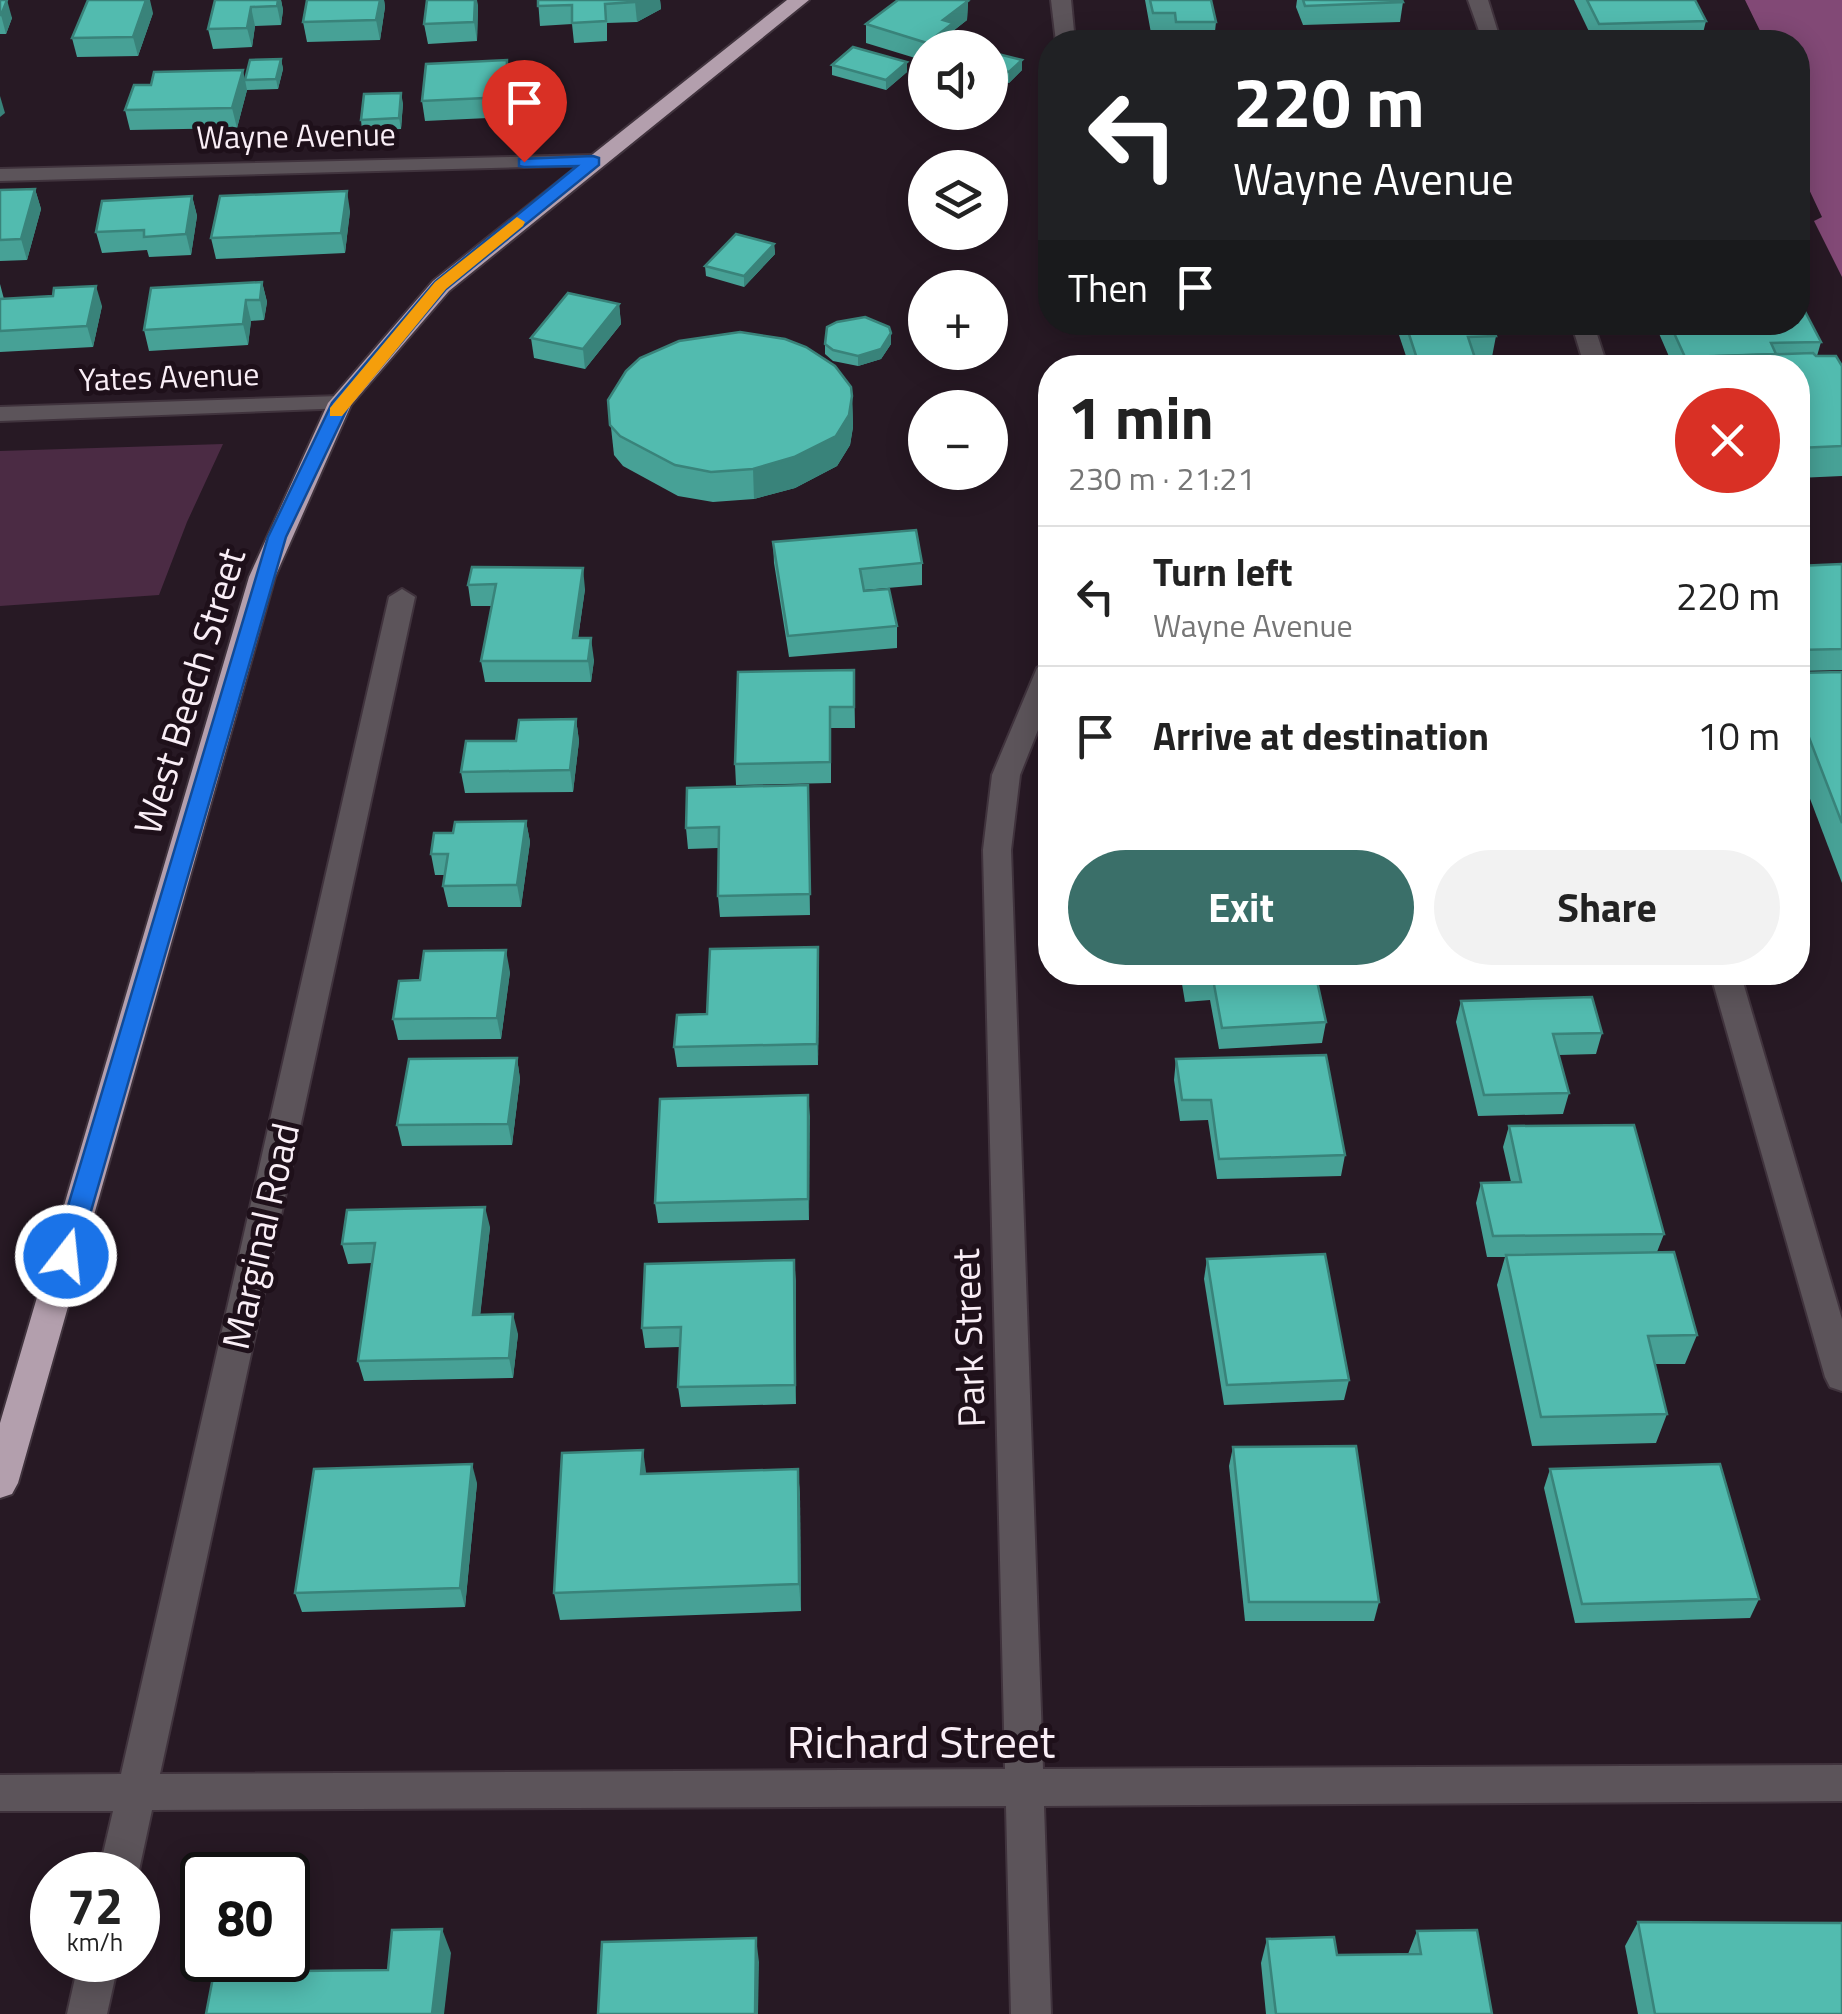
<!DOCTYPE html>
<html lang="en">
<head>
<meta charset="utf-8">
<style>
  :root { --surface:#fff; --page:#f2f2f2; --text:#222; --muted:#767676; --line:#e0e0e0; --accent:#3a6f69 }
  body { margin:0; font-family:"Titillium Web",sans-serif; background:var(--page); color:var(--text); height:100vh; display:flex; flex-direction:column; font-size:38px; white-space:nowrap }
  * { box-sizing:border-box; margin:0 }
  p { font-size:32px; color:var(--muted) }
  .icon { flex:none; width:55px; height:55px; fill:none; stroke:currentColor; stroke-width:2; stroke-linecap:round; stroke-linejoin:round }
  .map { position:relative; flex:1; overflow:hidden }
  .panel { position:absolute; left:1038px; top:355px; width:772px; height:630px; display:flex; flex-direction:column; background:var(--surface); border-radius:40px; box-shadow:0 5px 25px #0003 }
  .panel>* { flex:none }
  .top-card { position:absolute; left:1038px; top:30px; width:772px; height:305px; border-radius:40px; box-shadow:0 5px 25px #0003; background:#202124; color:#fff; overflow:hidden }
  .tools { position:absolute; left:908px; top:30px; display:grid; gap:20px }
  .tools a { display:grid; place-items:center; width:100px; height:100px; border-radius:50%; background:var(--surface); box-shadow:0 5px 25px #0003; font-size:50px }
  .speed { position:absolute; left:30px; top:1852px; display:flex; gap:20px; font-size:50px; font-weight:700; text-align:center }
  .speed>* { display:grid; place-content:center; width:130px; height:130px; border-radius:50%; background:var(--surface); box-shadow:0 5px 25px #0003; line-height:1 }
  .speed small { font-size:25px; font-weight:400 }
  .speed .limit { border:5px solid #111; border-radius:15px; background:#fff; color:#111 }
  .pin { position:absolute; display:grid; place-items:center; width:85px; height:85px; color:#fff; margin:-102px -42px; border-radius:50% 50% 50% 0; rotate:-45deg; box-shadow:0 0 10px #0007 }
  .pin .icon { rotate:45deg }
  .me { position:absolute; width:110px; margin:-55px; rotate:16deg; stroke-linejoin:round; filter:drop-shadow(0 0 8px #0008) }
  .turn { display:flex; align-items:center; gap:35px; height:210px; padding:0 30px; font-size:45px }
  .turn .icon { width:130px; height:130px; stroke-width:2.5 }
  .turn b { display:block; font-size:70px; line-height:85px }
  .then { display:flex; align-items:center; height:95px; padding:0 30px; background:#0003; gap:20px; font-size:38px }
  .round { display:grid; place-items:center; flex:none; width:105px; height:105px; border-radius:52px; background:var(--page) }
  .summary { display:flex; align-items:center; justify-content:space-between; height:170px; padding:0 30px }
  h1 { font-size:60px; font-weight:700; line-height:75px }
  .cta { display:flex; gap:20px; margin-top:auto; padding:20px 30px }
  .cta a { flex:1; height:115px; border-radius:60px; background:var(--accent); color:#fff; font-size:40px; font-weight:700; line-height:115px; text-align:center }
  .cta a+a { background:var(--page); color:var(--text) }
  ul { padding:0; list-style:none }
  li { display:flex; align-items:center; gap:30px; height:140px; padding:0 30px; border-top:2px solid var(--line) }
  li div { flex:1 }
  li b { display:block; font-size:38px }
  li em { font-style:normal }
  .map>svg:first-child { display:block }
</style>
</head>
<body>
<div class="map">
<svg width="1842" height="2014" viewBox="0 0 1842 2014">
  <rect width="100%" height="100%" fill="#271924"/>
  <path fill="#4b2b44" d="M223,444L187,522L159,595L0,606V451Z"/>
  <path fill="#824976" d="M1745,0H1842V277L1814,221L1822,217L1798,166V42H1739L1764,39Z"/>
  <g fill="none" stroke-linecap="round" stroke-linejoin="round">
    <defs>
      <g id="street">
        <path d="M1051,0H1071L1075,42H1056Z"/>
        <path d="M1468,0H1488L1501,42H1483Z"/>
        <path d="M593,155L600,157L603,161L600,165L0,181V169Z"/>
        <path d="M1571,322H1593L1608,368H1585Z"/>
        <path d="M340,396L348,398L352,403L348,408L0,421V407Z"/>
        <path d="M402,589L415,597L160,1774L1005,1769L983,850L992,775L1037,668L1050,659V700L1020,775L1011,850L1043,1769L1842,1765V1801L1044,1806L1051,2014H1011L1006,1806L152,1810L138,1875H98L113,1811H0V1775L121,1774L389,597Z"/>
        <path d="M1710,972H1740L1842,1319V1391L1830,1387L1825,1377Z"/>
        <path d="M79,1960H119L107,2014H67Z"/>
      </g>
      <path id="highway" d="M787,0H809L449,291L351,405L275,577L18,1483L12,1494L0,1498V1423L249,577L328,403L433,281Z"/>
    </defs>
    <use href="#street" stroke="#40333d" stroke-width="4"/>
    <use href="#highway" stroke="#40333d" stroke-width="4"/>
    <use href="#street" fill="#5c545a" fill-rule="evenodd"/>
    <use href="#highway" fill="#b39fad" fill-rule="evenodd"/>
  </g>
  <g fill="#47a196">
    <path d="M0,0L12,18L6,34H0Z"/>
    <path d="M215,0H281L283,10L281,25L255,26L252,47L213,49L208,29Z"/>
    <path d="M307,0H384L385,7L380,40L307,42L303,22Z"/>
    <path d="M538,0H660L661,9L637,22L607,23V41L574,43L572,24L540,26Z"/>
    <path d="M1145,0H1211L1216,22L1214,41L1175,42L1173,32L1151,33Z"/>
    <path d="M1297,0H1402L1403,2L1400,22L1303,25L1296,7Z"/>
    <path d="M1574,0H1646L1706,21L1701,41L1594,42Z"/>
    <path d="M968,1L967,20L953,31V43L946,48H925V61L866,43V24Z"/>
    <path d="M478,5L477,41L428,44L424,24Z"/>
    <path d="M153,13L138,56L77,57L72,38Z"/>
    <path d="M990,52L1022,60V70L1009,83L990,78Z"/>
    <path d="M281,59L283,69L278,89L247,90L237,128L130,130L125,110L151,85L245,80Z"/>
    <path d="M832,65L907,72L886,90L832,75Z"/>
    <path d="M510,80L509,117L425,121L422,101Z"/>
    <path d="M403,103L401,129L362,130L361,120Z"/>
    <path d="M35,189L41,209L27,260L0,261V190Z"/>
    <path d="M192,196L197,216L191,255L149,257L147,250L102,253L96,232Z"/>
    <path d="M350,211L345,253L216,259L211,238Z"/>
    <path d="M774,244L775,254L744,287L706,276L705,266Z"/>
    <path d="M262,282L267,302L264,320L251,321L248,345L149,351L144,330Z"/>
    <path d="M0,284L4,299L102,306L93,347L0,352Z"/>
    <path d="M619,304L621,324L585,369L534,358L531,338Z"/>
    <path d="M1397,322H1491L1496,336L1492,357L1475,358L1478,368H1410L1396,326Z"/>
    <path d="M1654,322H1798L1821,342L1817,356L1842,366V476L1798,478V368H1674Z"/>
    <path d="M825,344H891L881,359L858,366L833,361L825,354Z"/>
    <path d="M852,396L853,427L850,445L837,466L795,488L754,499L713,502L678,496L623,466L614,455L608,400Z"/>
    <path d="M773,542L922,563V585L864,590L897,626V648L789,657L774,563Z"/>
    <path d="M1842,564V670L1798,671V566Z"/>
    <path d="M472,567L585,589L578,638L594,660L591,682H485L481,661L492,606H471L468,585Z"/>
    <path d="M854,670L855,728H831V783L736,785L735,764Z"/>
    <path d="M1842,672V883L1798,767V673Z"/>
    <path d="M576,719L579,741L573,792L465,793L461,772L516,741Z"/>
    <path d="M808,785L810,915L720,917L718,896V848L688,849L686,828Z"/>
    <path d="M526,821L530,842L521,907H448L443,886L445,875H435L431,854L453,833Z"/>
    <path d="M819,968L818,1065L677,1067L674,1047L707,1014Z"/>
    <path d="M510,972L501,1039L398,1040L393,1019L420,980Z"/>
    <path d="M1180,972H1315L1326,1022L1322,1043L1219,1049L1210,1000L1185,1002Z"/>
    <path d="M1450,972H1505L1503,982L1453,984Z"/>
    <path d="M1461,1001L1602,1033L1596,1054L1559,1055L1569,1093L1563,1114L1478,1116L1456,1022Z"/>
    <path d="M517,1058L520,1079L512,1145L402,1146L397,1125Z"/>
    <path d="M1176,1059L1345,1155L1341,1176L1217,1179L1208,1120L1180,1121L1174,1080Z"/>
    <path d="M808,1095L809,1220L658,1223L655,1203Z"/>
    <path d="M1509,1126L1664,1234L1657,1252L1697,1335L1685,1364H1655L1667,1414L1656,1443L1532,1446L1497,1285L1505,1257H1487L1476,1203L1481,1183L1511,1182L1503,1147Z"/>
    <path d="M490,1227L480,1315L518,1334L513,1378L364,1381L358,1361L372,1263L348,1264L342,1244Z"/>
    <path d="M1207,1259L1349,1380L1344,1400L1224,1405L1204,1279Z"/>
    <path d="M794,1260L796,1404L681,1407L678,1387L680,1347L645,1348L642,1328Z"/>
    <path d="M1233,1447L1379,1602L1374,1621H1245L1229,1466Z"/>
    <path d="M798,1469L800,1497L801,1611L560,1620L554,1593Z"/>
    <path d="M1550,1469L1759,1599L1750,1618L1575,1623L1544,1488Z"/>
    <path d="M477,1483L465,1607L302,1612L295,1593Z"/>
    <path d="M1638,1922L1842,2014H1638L1625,1946Z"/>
    <path d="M1417,1931L1492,2014H1266L1261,1963L1267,1939L1337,1955L1408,1954Z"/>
  </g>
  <g fill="#39837a">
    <path d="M7,0L12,18L6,34L1,15Z"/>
    <path d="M146,0H150L153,13L138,56L133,37Z"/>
    <path d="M278,0H281L283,10L281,25L277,6Z"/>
    <path d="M380,0H384L385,7L380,40L376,20Z"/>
    <path d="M475,0H477L478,5L477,41L474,22Z"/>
    <path d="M639,0H660L661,9L637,22L635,2Z"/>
    <path d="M968,1L967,20L953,31V43L946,48H927V43L943,20Z"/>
    <path d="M251,7L255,26L252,47L247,28Z"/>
    <path d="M281,59L283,69L278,89L276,79Z"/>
    <path d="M507,60L510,80L509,117L506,97Z"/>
    <path d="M1022,60V70L1009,83V72Z"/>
    <path d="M907,62V72L886,90V80Z"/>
    <path d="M243,70L247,90L237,128L232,108Z"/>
    <path d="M401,93L403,103L401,129L399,118Z"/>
    <path d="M0,96L5,113L0,117Z"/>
    <path d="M35,189L41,209L27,260L21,239Z"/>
    <path d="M347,191L350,211L345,253L341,233Z"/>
    <path d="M192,196L197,216L191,255L186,234Z"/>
    <path d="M774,244L775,254L744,287V276Z"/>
    <path d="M262,282L267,302L264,320L260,300Z"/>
    <path d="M96,286L102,306L93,347L87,326Z"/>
    <path d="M246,300L251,321L248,345L243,324Z"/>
    <path d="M619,304L621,324L585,369L583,349Z"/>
    <path d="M891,333V344L881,359L858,366V356Z"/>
    <path d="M852,396L853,427L850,445L837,466L795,488L754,499L753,469Z"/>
    <path d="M583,568L585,589L575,659L573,638Z"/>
    <path d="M591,638L594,660L591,682L588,661Z"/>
    <path d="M576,719L579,741L573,792L570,770Z"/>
    <path d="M526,821L530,842L521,907L517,885Z"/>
    <path d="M818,947L819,968L818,1065L817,1044Z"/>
    <path d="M506,950L510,972L501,1039L497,1018Z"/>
    <path d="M517,1058L520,1079L512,1145L508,1124Z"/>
    <path d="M808,1095L810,1116L809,1220L808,1199Z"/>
    <path d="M485,1207L490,1227L478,1335L473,1315Z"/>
    <path d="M794,1260L796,1280V1404L795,1385Z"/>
    <path d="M513,1314L518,1334L513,1378L509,1358Z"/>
    <path d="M643,1450L647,1479L641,1474Z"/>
    <path d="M472,1464L477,1483L465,1607L460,1588Z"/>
    <path d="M798,1469L800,1497L801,1611L799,1584Z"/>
    <path d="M442,1929L451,1953L444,2014H432Z"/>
    <path d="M756,1938L759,1962L758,2014H755Z"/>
  </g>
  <g fill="#52bbaf" stroke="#39837a" stroke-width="2.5">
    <path d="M0,0H7L1,15H0Z"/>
    <path d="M88,0H146L133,37L72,38Z"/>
    <path d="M215,0H278L277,6L251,7L247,28L208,29Z"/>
    <path d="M307,0H380L376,20L303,22Z"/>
    <path d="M427,0H475L474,22L424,24Z"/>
    <path d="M538,0H639L635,2L605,4L606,21L572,23V5L538,6Z"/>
    <path d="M898,0H965L968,1L943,20L953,23L927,43L866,24Z"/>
    <path d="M1150,0H1211L1216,22H1176L1175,13H1153Z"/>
    <path d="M1303,0H1402L1403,2L1305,6Z"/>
    <path d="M1587,0H1695L1706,21L1599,24Z"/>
    <path d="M1395,32L1400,42H1347L1344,34Z"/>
    <path d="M853,47L907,62L886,80L832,65Z"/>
    <path d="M990,52L1022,60L1009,72L990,68Z"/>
    <path d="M281,59L276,79L245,80L250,60Z"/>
    <path d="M507,60L506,97L422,101L426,64Z"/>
    <path d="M243,70L232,108L125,110L134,85H151L154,72Z"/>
    <path d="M401,93L399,118L361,120L364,94Z"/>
    <path d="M35,189L21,239L0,240V190Z"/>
    <path d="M347,191L341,233L211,238L220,196Z"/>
    <path d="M192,196L186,234L144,237V230L96,232L102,201Z"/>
    <path d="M736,234L774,244L744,276L705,266Z"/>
    <path d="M262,282L260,300H246L243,324L144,330L151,288Z"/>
    <path d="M96,286L87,326L0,331V299L53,296L54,288Z"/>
    <path d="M568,293L619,304L583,349L531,338Z"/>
    <path d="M1798,298L1821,342L1771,343L1776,354L1685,357L1669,322H1798Z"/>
    <path d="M865,317L889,327L891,333L881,349L858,356L833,350L825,344L827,327L837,322Z"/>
    <path d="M1405,322H1491L1496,336L1468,337L1478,367L1420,368Z"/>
    <path d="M740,332L785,339L806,347L835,366L851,387L852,396L849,415L836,436L794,457L753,469L711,472L675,465L620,436L610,425L608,400L626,371L640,358L679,341Z"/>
    <path d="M1813,353L1816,356H1836L1842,366V446L1798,448V368H1698L1694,357Z"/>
    <path d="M916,530L922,563L860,569L864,591L889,589L897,626L788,636L773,542Z"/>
    <path d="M1842,564V649L1798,650V566Z"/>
    <path d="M472,567L583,568L573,638H591L588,661H481L496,584L468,585Z"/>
    <path d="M854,670V707H830V762L735,764L738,672Z"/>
    <path d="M1842,672V823L1798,709V673Z"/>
    <path d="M576,719L570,770L461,772L466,741H516L519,720Z"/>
    <path d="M808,785L810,894L718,896L719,827L686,828L687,788Z"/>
    <path d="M526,821L517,885L443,886L448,854H431L434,833H453L455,822Z"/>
    <path d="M818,947L817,1044L674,1047L677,1015L707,1014L710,949Z"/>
    <path d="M506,950L497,1018L393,1019L399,981L420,980L424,951Z"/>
    <path d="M1186,972H1315L1326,1022L1222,1028L1213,979L1188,981Z"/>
    <path d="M1592,997L1602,1033L1553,1034L1569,1093L1484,1095L1461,1001Z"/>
    <path d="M1326,1055L1345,1155L1219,1159L1211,1100H1182L1176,1059Z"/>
    <path d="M517,1058L508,1124L397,1125L409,1059Z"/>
    <path d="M808,1095V1199L655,1203L660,1099Z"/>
    <path d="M1634,1125L1664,1234L1493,1236L1481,1183L1521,1182L1509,1126Z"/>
    <path d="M485,1207L473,1315L513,1314L509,1358L358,1361L375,1243L342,1244L347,1210Z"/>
    <path d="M1674,1252L1697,1335L1648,1336L1667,1414L1541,1417L1506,1255Z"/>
    <path d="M1325,1254L1349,1380L1227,1385L1207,1259Z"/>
    <path d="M794,1260L795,1385L678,1387L681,1327L642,1328L645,1264Z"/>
    <path d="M1356,1446L1379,1602H1249L1233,1447Z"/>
    <path d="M643,1450L641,1474L798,1469L799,1584L554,1593L562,1453Z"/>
    <path d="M472,1464L460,1588L295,1593L314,1469Z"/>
    <path d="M1720,1464L1759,1599L1582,1604L1550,1469Z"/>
    <path d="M1638,1922L1842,1923V2014H1655Z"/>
    <path d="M442,1929L432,2014H206L214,1972L388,1970L392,1930Z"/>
    <path d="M1477,1930L1492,2014H1276L1267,1939L1334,1937L1337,1955L1421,1954L1417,1931Z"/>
    <path d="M756,1938L755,2014H598L602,1942Z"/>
  </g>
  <path fill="#1a73e8" stroke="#114b97" stroke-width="2.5" d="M593,156L599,158V165L446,289L349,405L286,537L78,1256L74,1264H57L53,1256L268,537L332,403L435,282L577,166L524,167L519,166V159Z"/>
  <path fill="#f59e0b" d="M517,217L525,222L523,226L446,289L342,416H330V408L435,282Z"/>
  <g text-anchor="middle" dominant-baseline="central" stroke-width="10" stroke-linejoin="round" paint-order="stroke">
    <g font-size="32" fill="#f9eef6" stroke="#1e101a">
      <text transform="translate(296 135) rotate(-1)">Wayne Avenue</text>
      <text transform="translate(169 376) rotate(-2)">Yates Avenue</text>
    </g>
    <g font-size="38" fill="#f9eef6" stroke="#1e101a">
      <text transform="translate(189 691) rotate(-73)">West Beech Street</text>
      <text transform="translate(260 1236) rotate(-77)">Marginal Road</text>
      <text transform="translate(968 1338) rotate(-92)">Park Street</text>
    </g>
    <g font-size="45" fill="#f9eef6" stroke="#1e101a">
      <text x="921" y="1741">Richard Street</text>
    </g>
  </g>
</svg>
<div class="tools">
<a><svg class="icon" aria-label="sound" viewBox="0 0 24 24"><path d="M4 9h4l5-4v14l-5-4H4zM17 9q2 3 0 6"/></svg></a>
<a><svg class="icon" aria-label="layers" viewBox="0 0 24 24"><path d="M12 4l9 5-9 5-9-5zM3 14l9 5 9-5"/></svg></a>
<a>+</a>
<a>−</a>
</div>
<div class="speed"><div>72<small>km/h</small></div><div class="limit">80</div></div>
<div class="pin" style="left:524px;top:162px;background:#d93025"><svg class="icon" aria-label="arrive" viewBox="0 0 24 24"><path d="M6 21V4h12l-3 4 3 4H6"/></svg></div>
<svg class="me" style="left:66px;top:1256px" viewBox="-20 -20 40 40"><circle r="17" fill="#1a73e8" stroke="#fff" stroke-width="3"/><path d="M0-11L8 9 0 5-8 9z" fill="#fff"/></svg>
<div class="top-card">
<div class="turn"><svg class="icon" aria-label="left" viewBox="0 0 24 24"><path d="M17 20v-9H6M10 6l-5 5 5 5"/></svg><div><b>220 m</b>Wayne Avenue</div></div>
<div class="then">Then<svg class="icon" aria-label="arrive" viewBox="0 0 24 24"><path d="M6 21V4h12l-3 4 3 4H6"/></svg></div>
</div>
<section class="panel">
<div class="summary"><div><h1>1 min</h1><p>230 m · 21:21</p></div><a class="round" style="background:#d93025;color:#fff"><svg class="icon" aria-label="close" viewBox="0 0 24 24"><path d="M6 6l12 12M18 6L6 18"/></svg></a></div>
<ul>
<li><svg class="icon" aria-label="left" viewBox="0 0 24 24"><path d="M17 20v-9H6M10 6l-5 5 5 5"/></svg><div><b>Turn left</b><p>Wayne Avenue</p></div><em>220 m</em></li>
<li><svg class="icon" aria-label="arrive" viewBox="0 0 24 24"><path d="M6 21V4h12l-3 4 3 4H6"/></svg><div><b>Arrive at destination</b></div><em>10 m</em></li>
</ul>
<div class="cta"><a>Exit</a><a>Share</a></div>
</section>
</div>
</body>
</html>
